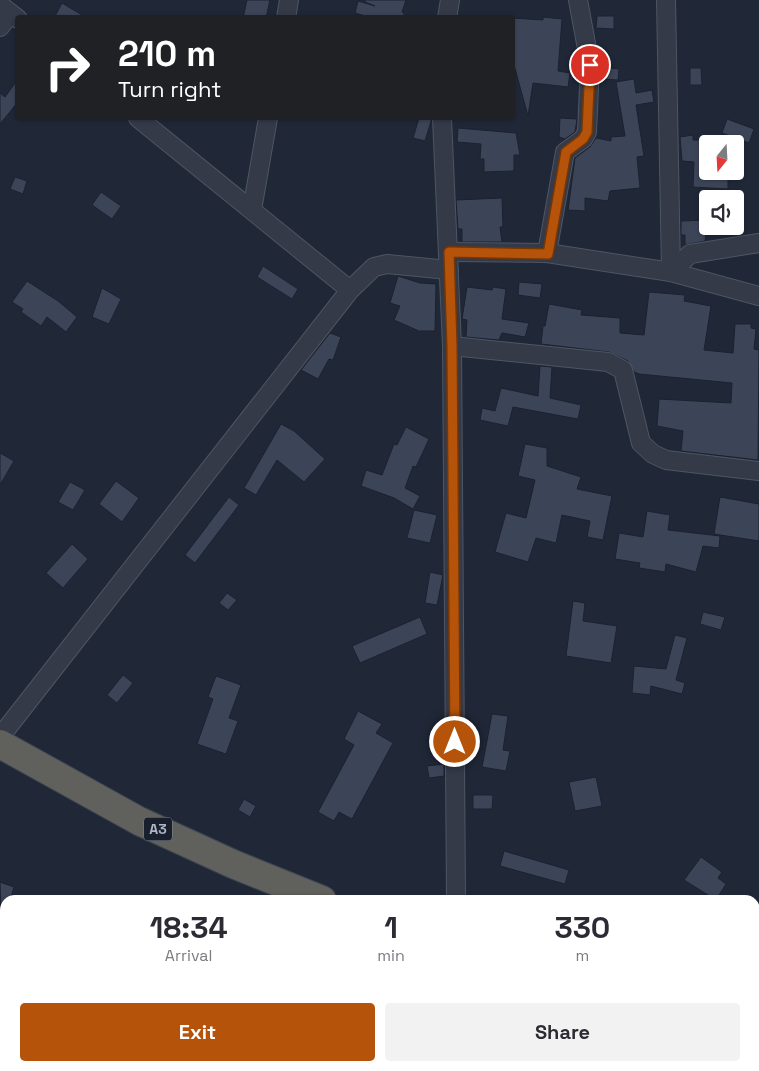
<!DOCTYPE html>
<html lang="en">
<head>
<meta charset="utf-8">
<style>
  :root { --surface:#fff; --page:#f2f2f3; --text:#2b2b33; --muted:#7c7c81; --accent:#b45309 }
  body { margin:0; font-family:"Space Grotesk",sans-serif; background:var(--page); color:var(--text); height:100vh; display:flex; flex-direction:column; font-size:19px; white-space:nowrap }
  * { box-sizing:border-box; margin:0 }
  p { font-size:16px; color:var(--muted) }
  .icon { flex:none; width:28px; height:28px; fill:none; stroke:currentColor; stroke-width:2; stroke-linecap:round; stroke-linejoin:round }
  .map { position:relative; flex:1; overflow:hidden }
  .drawer { position:absolute; left:0px; top:895px; width:760px; height:176px; display:flex; flex-direction:column; background:var(--surface); border-radius:15px 15px 0 0; box-shadow:0 1px 4px #0004 }
  .drawer>* { flex:none }
  .hud { position:absolute; left:15px; top:15px; width:500px; height:105px; border-radius:5px; box-shadow:0 1px 4px #0004; background:#202124; color:#fff; overflow:hidden }
  .needle { width:32px; rotate:198deg }
  .fabs { position:absolute; left:699px; top:135px; display:grid; gap:10px }
  .fabs a { display:grid; place-items:center; width:45px; height:45px; border-radius:5px; background:var(--surface); box-shadow:0 1px 4px #0004; font-size:25px }
  .pin { position:absolute; display:grid; place-items:center; width:42px; height:42px; color:#fff; margin:-21px; border:2px solid #fff; border-radius:50%; box-shadow:0 1px 5px #0007 }
  .me { position:absolute; width:55px; margin:-28px; rotate:0deg; stroke-linejoin:round; filter:drop-shadow(0 0 4px #0008) }
  .turn { display:flex; align-items:center; gap:18px; height:105px; padding:0 20px; font-size:22px }
  .turn .icon { width:65px; height:65px; stroke-width:2.5 }
  .turn b { display:block; font-size:35px; line-height:42px }
  .eta { display:flex; justify-content:space-evenly; align-items:center; height:85px; text-align:center }
  .eta b { font-size:30px; font-weight:600; line-height:35px }
  .cta { display:flex; gap:10px; margin-top:auto; padding:10px 20px }
  .cta a { flex:1; height:58px; border-radius:5px; background:var(--accent); color:#fff; font-size:20px; font-weight:600; line-height:58px; text-align:center }
  .cta a+a { background:var(--page); color:var(--text) }
  .map>svg:first-child { display:block }
</style>
</head>
<body>
<div class="map">
<svg width="759" height="1071" viewBox="0 0 759 1071">
  <rect width="100%" height="100%" fill="#202838"/>
  <g fill="#3c4558" stroke="#1b212f">
    <path d="M247,0H270L266,18H243Z"/>
    <path d="M365,0H406L402,12L404,13V18H372L355,13L358,1L375,6L365,2Z"/>
    <path d="M62,3L87,18H54Z"/>
    <path d="M597,16H614V29L596,28Z"/>
    <path d="M543,17L562,19L558,71L570,73L568,87L533,83L528,116L512,58V18L543,20Z"/>
    <path d="M601,67L619,69L618,80L600,79Z"/>
    <path d="M690,68H701L702,85H690Z"/>
    <path d="M18,79V102L0,124V93L5,97Z"/>
    <path d="M634,79L636,93L652,90L654,102L636,105L644,156L637,157L640,188L610,191L608,201L585,198V211L568,210L575,158L590,147L596,138L611,141V137L625,136L616,82Z"/>
    <path d="M419,118H432L425,141L413,138Z"/>
    <path d="M560,118L577,119L575,132L565,139L559,137Z"/>
    <path d="M727,119L754,129L749,143L722,133Z"/>
    <path d="M458,128L516,133L520,155H514V171L484,172V159H480L481,144L457,142Z"/>
    <path d="M693,135V140H708V171H728V189L693,187L694,162L682,161L680,137Z"/>
    <path d="M15,177L27,181L23,194L10,189Z"/>
    <path d="M101,192L121,206L112,219L92,205Z"/>
    <path d="M502,198L503,227H500L502,242H462V229H458L456,200Z"/>
    <path d="M708,220L705,241L685,245V235H681V221Z"/>
    <path d="M263,266L298,289L292,299L257,277Z"/>
    <path d="M398,276L420,283L436,284L435,331H419L394,320L400,306L390,303Z"/>
    <path d="M27,281L58,301L77,317L66,332L47,317L41,326L21,312L23,309L12,302Z"/>
    <path d="M519,282L542,284L540,298L518,295Z"/>
    <path d="M467,287L492,290L493,287L506,289L502,319L529,323L525,337L502,333L499,340L466,337L467,320L462,319Z"/>
    <path d="M102,288L121,299L109,324L92,317Z"/>
    <path d="M649,292L685,295L684,301L711,306L704,350L733,353L735,324H751V328L756,329L754,349L759,350L758,460L681,451L683,431L657,426L659,399L731,403L732,383L639,374L634,372L628,361L609,352L541,344L543,326H545L549,304L582,310L581,315L620,318V333L644,335Z"/>
    <path d="M330,333L341,337L333,360L329,359L318,379L301,370Z"/>
    <path d="M540,366L552,367L550,398L581,405L578,419L513,407L508,426L480,420L482,408L495,411L501,388L538,396Z"/>
    <path d="M281,424L294,431L325,459L304,482L277,460L256,495L244,488Z"/>
    <path d="M406,427L429,439L416,467L413,466L405,488L420,496L413,509L394,498L361,486L366,470L382,475L394,444L397,445Z"/>
    <path d="M525,444L547,448V466L581,477L577,489L612,496L603,540L587,537L590,521L562,515L556,543L536,538L528,562L495,552L506,513L526,518L535,480L518,476Z"/>
    <path d="M0,453L14,461L0,485Z"/>
    <path d="M116,481L139,498L122,522L99,504Z"/>
    <path d="M70,482L85,490L73,510L58,502Z"/>
    <path d="M229,497L239,505L195,563L185,555Z"/>
    <path d="M720,497L759,504V541L714,534Z"/>
    <path d="M414,510L437,515L430,543L407,538Z"/>
    <path d="M647,511L670,515L668,530L720,536L719,548L703,546L696,572L666,564L665,572L639,568L640,563L615,559L619,533L643,537Z"/>
    <path d="M72,544L88,559L63,588L46,573Z"/>
    <path d="M430,572L443,575L437,605L425,603Z"/>
    <path d="M227,593L237,600L228,610L219,603Z"/>
    <path d="M573,601L585,603L583,621L617,626L611,663L566,656Z"/>
    <path d="M703,612L725,617L721,630L700,624Z"/>
    <path d="M420,617L427,634L360,663L352,646Z"/>
    <path d="M675,635L687,638L676,680L685,683L682,694L651,686L650,695L632,693L634,666L666,669Z"/>
    <path d="M123,675L133,683L117,703L107,695Z"/>
    <path d="M216,676L241,685L229,718L238,721L226,754L197,744L213,699L208,697Z"/>
    <path d="M358,711L382,724L376,733L393,743L352,819L339,812L334,821L318,812L354,745L344,739Z"/>
    <path d="M492,714L508,716L503,750L510,751L506,771L482,767Z"/>
    <path d="M444,764V776L429,778L427,766Z"/>
    <path d="M596,777L602,806L575,811L569,782Z"/>
    <path d="M473,795H493L492,809H473Z"/>
    <path d="M244,799L256,806L250,817L238,810Z"/>
    <path d="M504,851L569,870L565,884L500,866Z"/>
    <path d="M701,857L722,872L718,878L726,884L716,900L684,880Z"/>
    <path d="M0,882L14,887L10,900H5V913L1,922Z"/>
  </g>
  <g fill="none" stroke-linecap="round" stroke-linejoin="round">
    <defs>
      <g id="minor">
        <path d="M666,0L671,272"/>
        <path d="M0,5L18,19"/>
        <path d="M286,18L289,0"/>
        <path d="M447,18L450,0"/>
        <path d="M0,27L10,14"/>
        <path d="M138,118L350,290"/>
        <path d="M442,118L452,346L456,900"/>
        <path d="M252,210L268,118"/>
        <path d="M449,252L547,253L671,272L759,296"/>
        <path d="M547,253L565,152L583,139L587,132L590,65L578,0"/>
        <path d="M671,272L690,254L759,243"/>
        <path d="M452,346L608,362L623,370L641,443L653,454L666,460L759,471"/>
        <path d="M0,737L350,290L374,267L387,264L449,270"/>
      </g>
      <path id="tertiary" d="M485,1071L486,1066"/>
      <g id="trunk">
        <path d="M0,744L139,821L233,864L322,900"/>
        <path d="M755,1020L759,1021"/>
      </g>
    </defs>
    <use href="#minor" stroke="#4e5563" stroke-width="20"/>
    <use href="#tertiary" stroke="#4e5563" stroke-width="25"/>
    <use href="#trunk" stroke="#3b4250" stroke-width="30"/>
    <use href="#minor" stroke="#343a48" stroke-width="18"/>
    <use href="#tertiary" stroke="#343a48" stroke-width="22"/>
    <use href="#trunk" stroke="#60605c" stroke-width="28"/>
  </g>
  <g fill="none" stroke-linecap="round" stroke-linejoin="round">
    <defs>
      <path id="route" d="M455,742L452,346L449,252L548,254L566,152L583,139L587,132L590,65"/>
    </defs>
    <use href="#route" stroke="#753606" stroke-width="12"/>
    <use href="#route" stroke="#b45309" stroke-width="9"/>
  </g>
  <g text-anchor="middle" dominant-baseline="central" stroke-width="5" stroke-linejoin="round" paint-order="stroke">
    <rect fill="#191f2d" stroke="#818897" stroke-width="1" x="144" y="817.5" width="28" height="23" rx="4"/>
    <g font-size="14" font-weight="bold" fill="#aeb5c5">
      <text x="158" y="829">A3</text>
    </g>
  </g>
</svg>
<div class="fabs">
<a><svg class="needle" viewBox="-14 -14 28 28"><path d="M0-13l5 13h-10z" fill="#e53935"/><path d="M0 13l5-13h-10z" fill="#7c7c81"/></svg></a>
<a><svg class="icon" aria-label="sound" viewBox="0 0 24 24"><path d="M4 9h4l5-4v14l-5-4H4zM17 9q2 3 0 6"/></svg></a>
</div>
<div class="pin" style="left:590px;top:65px;background:#d93025"><svg class="icon" aria-label="arrive" viewBox="0 0 24 24"><path d="M6 21V4h12l-3 4 3 4H6"/></svg></div>
<svg class="me" style="left:455px;top:742px" viewBox="-20 -20 40 40"><circle r="17" fill="#b45309" stroke="#fff" stroke-width="3"/><path d="M0-11L8 9 0 5-8 9z" fill="#fff"/></svg>
<div class="hud">
<div class="turn"><svg class="icon" aria-label="right" viewBox="0 0 24 24"><path d="M7 20v-9h11M14 6l5 5-5 5"/></svg><div><b>210 m</b>Turn right</div></div>
</div>
<section class="drawer">
<div class="eta">
<div><b>18:34</b><p>Arrival</p></div>
<div><b>1</b><p>min</p></div>
<div><b>330</b><p>m</p></div>
</div>
<div class="cta"><a>Exit</a><a>Share</a></div>
</section>
</div>
</body>
</html>
